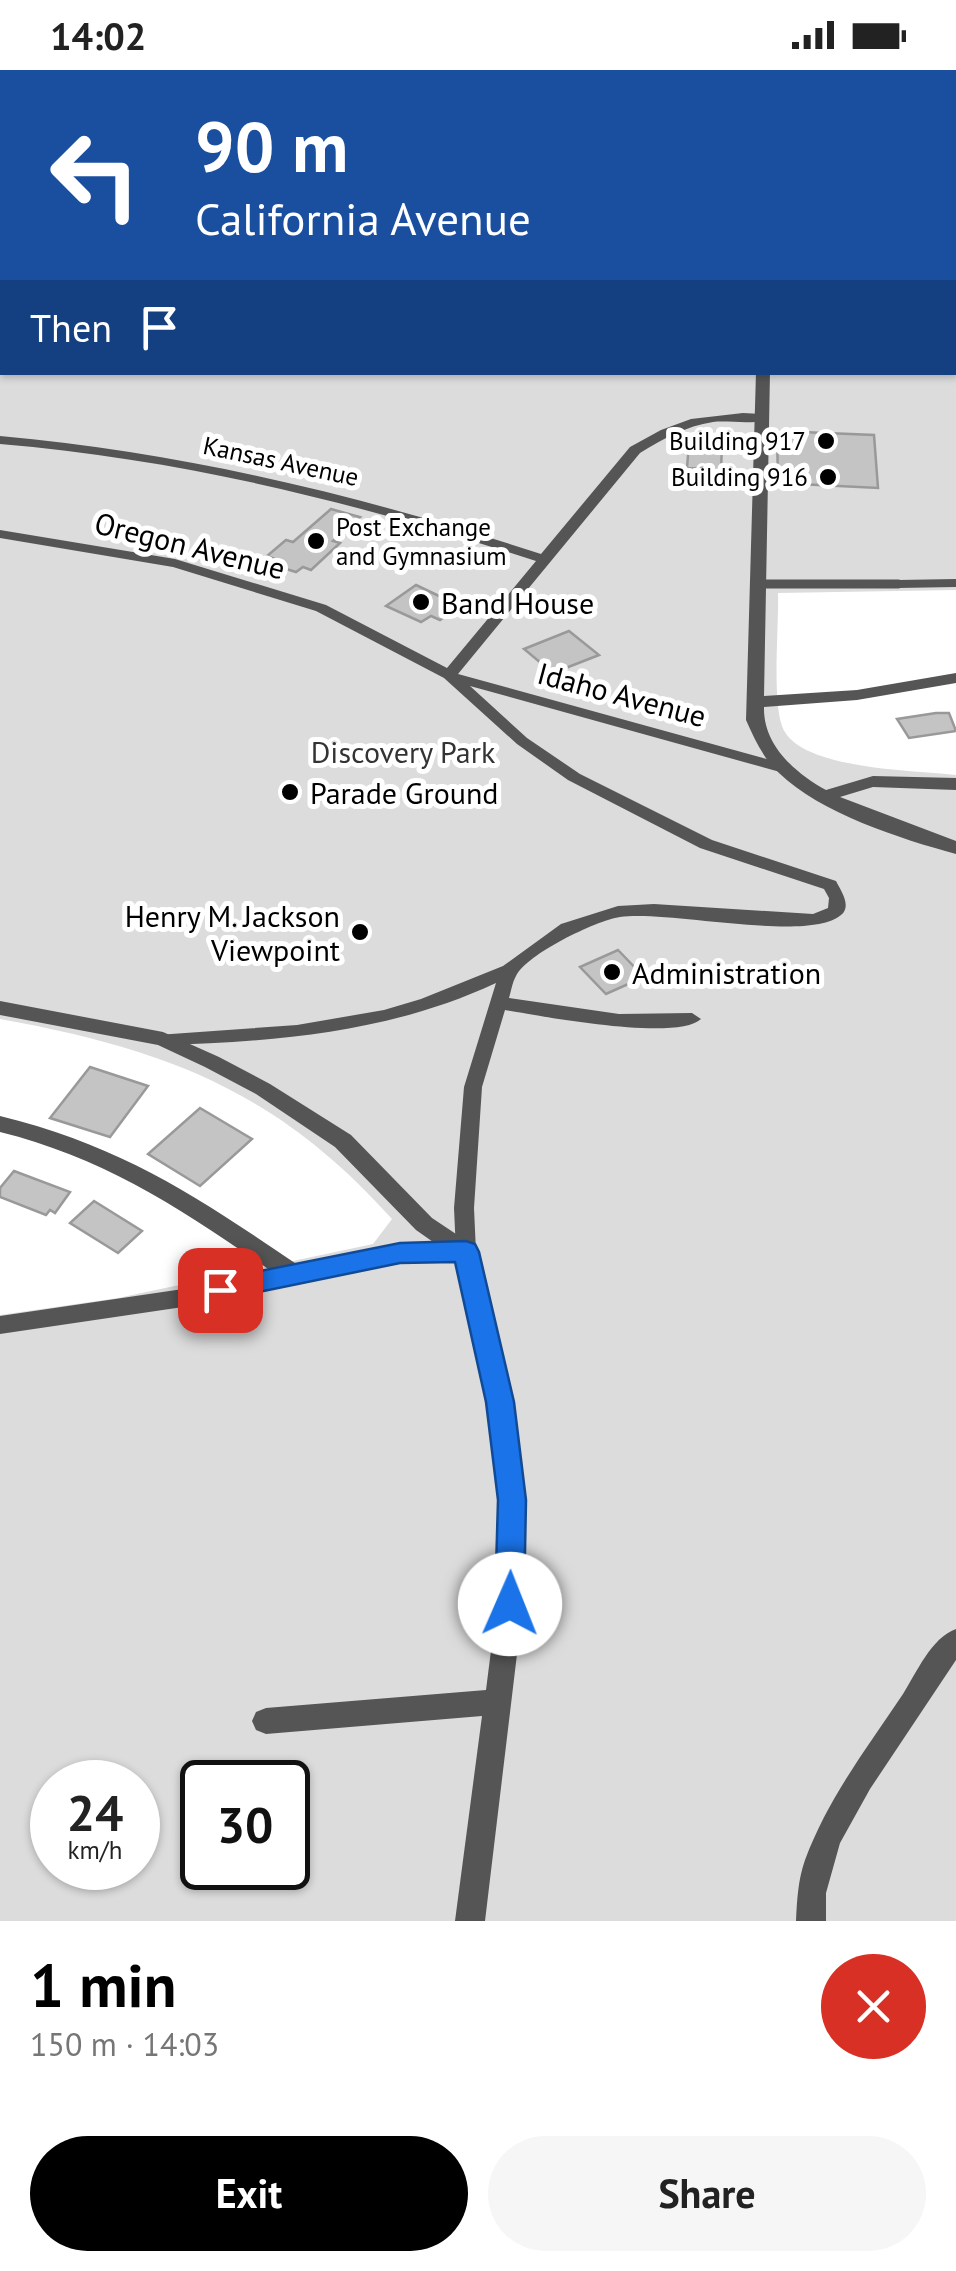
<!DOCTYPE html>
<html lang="en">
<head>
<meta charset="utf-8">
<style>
  :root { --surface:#fff; --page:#f6f6f6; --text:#222; --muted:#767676; --accent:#000 }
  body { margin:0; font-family:"PT Sans",sans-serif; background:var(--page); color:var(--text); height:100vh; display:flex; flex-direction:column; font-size:38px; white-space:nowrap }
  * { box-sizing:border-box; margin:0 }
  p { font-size:32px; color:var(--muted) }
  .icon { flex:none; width:55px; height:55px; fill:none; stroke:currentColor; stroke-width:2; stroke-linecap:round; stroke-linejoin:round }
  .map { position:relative; height:1851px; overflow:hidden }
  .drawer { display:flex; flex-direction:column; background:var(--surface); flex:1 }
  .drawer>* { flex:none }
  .guide { position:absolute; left:0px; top:0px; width:958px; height:305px; box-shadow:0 2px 8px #0004; background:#1a4fa0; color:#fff; overflow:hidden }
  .speed { position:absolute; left:30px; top:1690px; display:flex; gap:20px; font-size:50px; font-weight:700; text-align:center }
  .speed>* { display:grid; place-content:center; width:130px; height:130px; border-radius:50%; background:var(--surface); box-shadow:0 2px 8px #0004; line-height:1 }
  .speed small { font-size:25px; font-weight:400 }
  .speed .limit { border:5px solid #111; border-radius:15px; background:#fff; color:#111 }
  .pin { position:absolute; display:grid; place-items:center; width:85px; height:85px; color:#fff; margin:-42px; border-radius:20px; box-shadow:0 5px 15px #0006 }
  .me { position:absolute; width:110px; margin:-55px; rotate:1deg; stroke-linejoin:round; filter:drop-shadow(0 0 8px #0008) }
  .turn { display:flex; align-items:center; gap:35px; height:210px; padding:0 30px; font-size:45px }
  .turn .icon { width:130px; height:130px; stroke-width:2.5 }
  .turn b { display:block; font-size:70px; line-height:85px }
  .then { display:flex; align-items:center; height:95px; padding:0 30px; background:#0003; gap:20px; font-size:38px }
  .round { display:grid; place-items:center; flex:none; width:105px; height:105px; border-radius:52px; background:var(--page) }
  .headline { display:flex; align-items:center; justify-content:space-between; height:170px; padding:0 30px }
  h1 { font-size:60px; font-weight:700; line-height:75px; color:var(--accent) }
  .primary-button { display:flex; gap:20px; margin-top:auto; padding:20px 30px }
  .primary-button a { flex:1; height:115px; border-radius:60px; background:var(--accent); color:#fff; font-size:40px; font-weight:700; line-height:115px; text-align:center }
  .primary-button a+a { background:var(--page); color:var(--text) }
  .status { display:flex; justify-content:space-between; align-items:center; height:70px; padding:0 50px; background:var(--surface); direction:ltr }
  .status svg { height:28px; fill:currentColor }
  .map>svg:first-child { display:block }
</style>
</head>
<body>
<div class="status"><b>14:02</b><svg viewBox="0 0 49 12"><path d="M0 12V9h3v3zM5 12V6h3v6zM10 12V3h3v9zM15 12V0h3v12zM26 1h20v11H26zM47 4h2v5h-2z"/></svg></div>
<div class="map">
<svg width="956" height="1851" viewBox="0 0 956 1851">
  <rect width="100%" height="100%" fill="#fff"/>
  <path fill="#dcdcdc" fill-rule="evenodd" d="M0,0H956V520L778,523C779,557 772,627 782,656C797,700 915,700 956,705V1851H0V1245L118,1228L373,1174L392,1149C277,1021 166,979 0,949ZM2,2H955V302H2ZM52,1712H138V1798H52ZM202,1712H288V1798H202Z"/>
  <g fill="#c4c4c4" stroke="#999" stroke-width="2.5">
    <path d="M777,361L874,365L878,418L778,413Z"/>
    <path d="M689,373L722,375L721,400L687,398Z"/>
    <path d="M331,439L360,447L333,471L340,473L311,500L303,497L296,502L270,494L275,489L267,486L286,470L293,472Z"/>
    <path d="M416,515L460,536L440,550L431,546L421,552L386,536Z"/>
    <path d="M569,561L599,585L553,603L524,579Z"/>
    <path d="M936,643H949L956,661L909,668L897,649Z"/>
    <path d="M618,880L644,907L606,924L580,897Z"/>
    <path d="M90,997L148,1016L110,1067L50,1048Z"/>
    <path d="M200,1038L252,1069L200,1116L148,1084Z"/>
    <path d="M14,1101L70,1122L55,1143L50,1140L46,1145L0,1127V1118Z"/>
    <path d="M94,1131L142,1161L118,1183L70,1153Z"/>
  </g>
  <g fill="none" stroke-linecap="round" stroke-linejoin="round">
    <path stroke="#555" stroke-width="9" d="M760,514H898"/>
    <g fill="#555" fill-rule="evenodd">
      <rect x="955" y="122" width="1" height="6"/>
      <rect x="955" y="189" width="1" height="6"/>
      <path d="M743,343L762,344L768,348C755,356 730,350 713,352C686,356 663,369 640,383L458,604L785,694L788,697L780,702L470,616L527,668L580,704L712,770L836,811C841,821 852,836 841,845C808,873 670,840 620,847C595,851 527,884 516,906C512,913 511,922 509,928L619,944L692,943L701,949C677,972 541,946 505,940L482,1017L474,1138L476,1182L473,1187L466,1190L459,1187L456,1182L454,1138L464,1017L496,913C391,962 277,972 163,975L154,969L157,965L297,955L384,940L421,929L503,896L561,854L618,836L654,834L813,844L828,838L829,828L824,819L700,778L568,710L517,674L444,608L316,541L173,497L0,468V460L175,489L326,535L447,598L536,491C357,433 188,390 0,374V366C188,383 362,426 541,484L630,377L661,360L691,349Z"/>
      <path d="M956,509V517L898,518L891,514L898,510Z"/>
    </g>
    <g fill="#555" fill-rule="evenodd">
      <rect x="955" y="101" width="1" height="8"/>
      <path d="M756,302H770L764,626L857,620L956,603V613L857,630L764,637C763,675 795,703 826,720L873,706L956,708V720L873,717L840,727L956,771V784C901,769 820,743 779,703C763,688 755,670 746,650Z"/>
      <path d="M0,931L163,962L219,987L270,1014L351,1065L432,1148L474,1176L477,1182L512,1332L524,1430L523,1534L485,1851H455L482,1646L266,1664L256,1660L252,1651L256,1642L266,1638L486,1620C494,1557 504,1491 499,1427C493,1347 474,1269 457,1191L400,1192L183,1237L0,1264V1246L183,1219L271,1201C183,1140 105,1088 0,1062V1046C122,1076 196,1126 298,1195L400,1174H436L416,1160L335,1077L256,1024L205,997L158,975L0,945Z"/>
      <path d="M956,1559V1590L870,1719L840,1773L826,1823V1851H796C797,1830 798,1810 805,1790C828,1728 867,1678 903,1624C917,1602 931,1568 956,1559Z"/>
    </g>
  </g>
  <path fill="#1a73e8" stroke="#114b97" stroke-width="2.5" d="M466,1171L475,1174L479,1182L514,1332L526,1430L524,1534L520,1543L510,1547L499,1543L495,1534L498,1430L486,1332L455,1192L400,1193L220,1230L210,1227L206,1220L210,1212L220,1209L400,1173Z"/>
  <g fill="#000" stroke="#fff" stroke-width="4">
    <circle cx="826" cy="371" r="10"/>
    <circle cx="828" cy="407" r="10"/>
    <circle cx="316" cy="471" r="10"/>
    <circle cx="421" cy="532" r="10"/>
    <circle cx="290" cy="722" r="10"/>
    <circle cx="360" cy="862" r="10"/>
    <circle cx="612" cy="902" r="10"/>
  </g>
  <g text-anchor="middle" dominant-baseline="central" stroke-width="10" stroke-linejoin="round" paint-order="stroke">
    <g font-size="25" fill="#000" stroke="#fff" text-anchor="end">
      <text x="806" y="371">Building 917</text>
      <text x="808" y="407">Building 916</text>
      <text x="336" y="457" text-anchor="start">Post Exchange<tspan x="336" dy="29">and Gymnasium</tspan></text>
    </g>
    <g font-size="25" fill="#000" stroke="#fff">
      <text transform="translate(281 391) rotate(12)">Kansas Avenue</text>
    </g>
    <g font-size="30" fill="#000" stroke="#fff">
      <text transform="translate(190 475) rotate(14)">Oregon Avenue</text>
      <text transform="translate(622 624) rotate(15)">Idaho Avenue</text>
    </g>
    <g font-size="30" fill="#000" stroke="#fff" text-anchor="start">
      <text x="441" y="532">Band House</text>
      <text x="310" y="722">Parade Ground</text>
      <text x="340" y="845" text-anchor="end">Henry M. Jackson<tspan x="340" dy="34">Viewpoint</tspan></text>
      <text x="632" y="902">Administration</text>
    </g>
    <g font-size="30" fill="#333" stroke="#fff">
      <text x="403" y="681">Discovery Park</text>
    </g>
  </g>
</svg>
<div class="speed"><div>24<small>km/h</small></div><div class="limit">30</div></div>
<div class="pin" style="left:220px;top:1220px;background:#d93025"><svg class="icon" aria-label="arrive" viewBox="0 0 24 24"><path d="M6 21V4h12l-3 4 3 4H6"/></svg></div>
<svg class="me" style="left:510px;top:1534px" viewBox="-20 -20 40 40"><circle r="19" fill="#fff"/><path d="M0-13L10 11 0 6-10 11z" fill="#1a73e8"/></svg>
<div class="guide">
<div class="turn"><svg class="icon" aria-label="left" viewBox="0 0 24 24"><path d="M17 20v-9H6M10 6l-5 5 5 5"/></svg><div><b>90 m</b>California Avenue</div></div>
<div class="then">Then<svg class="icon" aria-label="arrive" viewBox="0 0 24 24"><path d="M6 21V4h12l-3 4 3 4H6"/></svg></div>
</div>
</div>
<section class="drawer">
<div class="headline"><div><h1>1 min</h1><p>150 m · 14:03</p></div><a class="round" style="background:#d93025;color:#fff"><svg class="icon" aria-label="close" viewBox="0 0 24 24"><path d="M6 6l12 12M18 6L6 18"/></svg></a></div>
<div class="primary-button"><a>Exit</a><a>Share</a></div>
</section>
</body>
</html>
